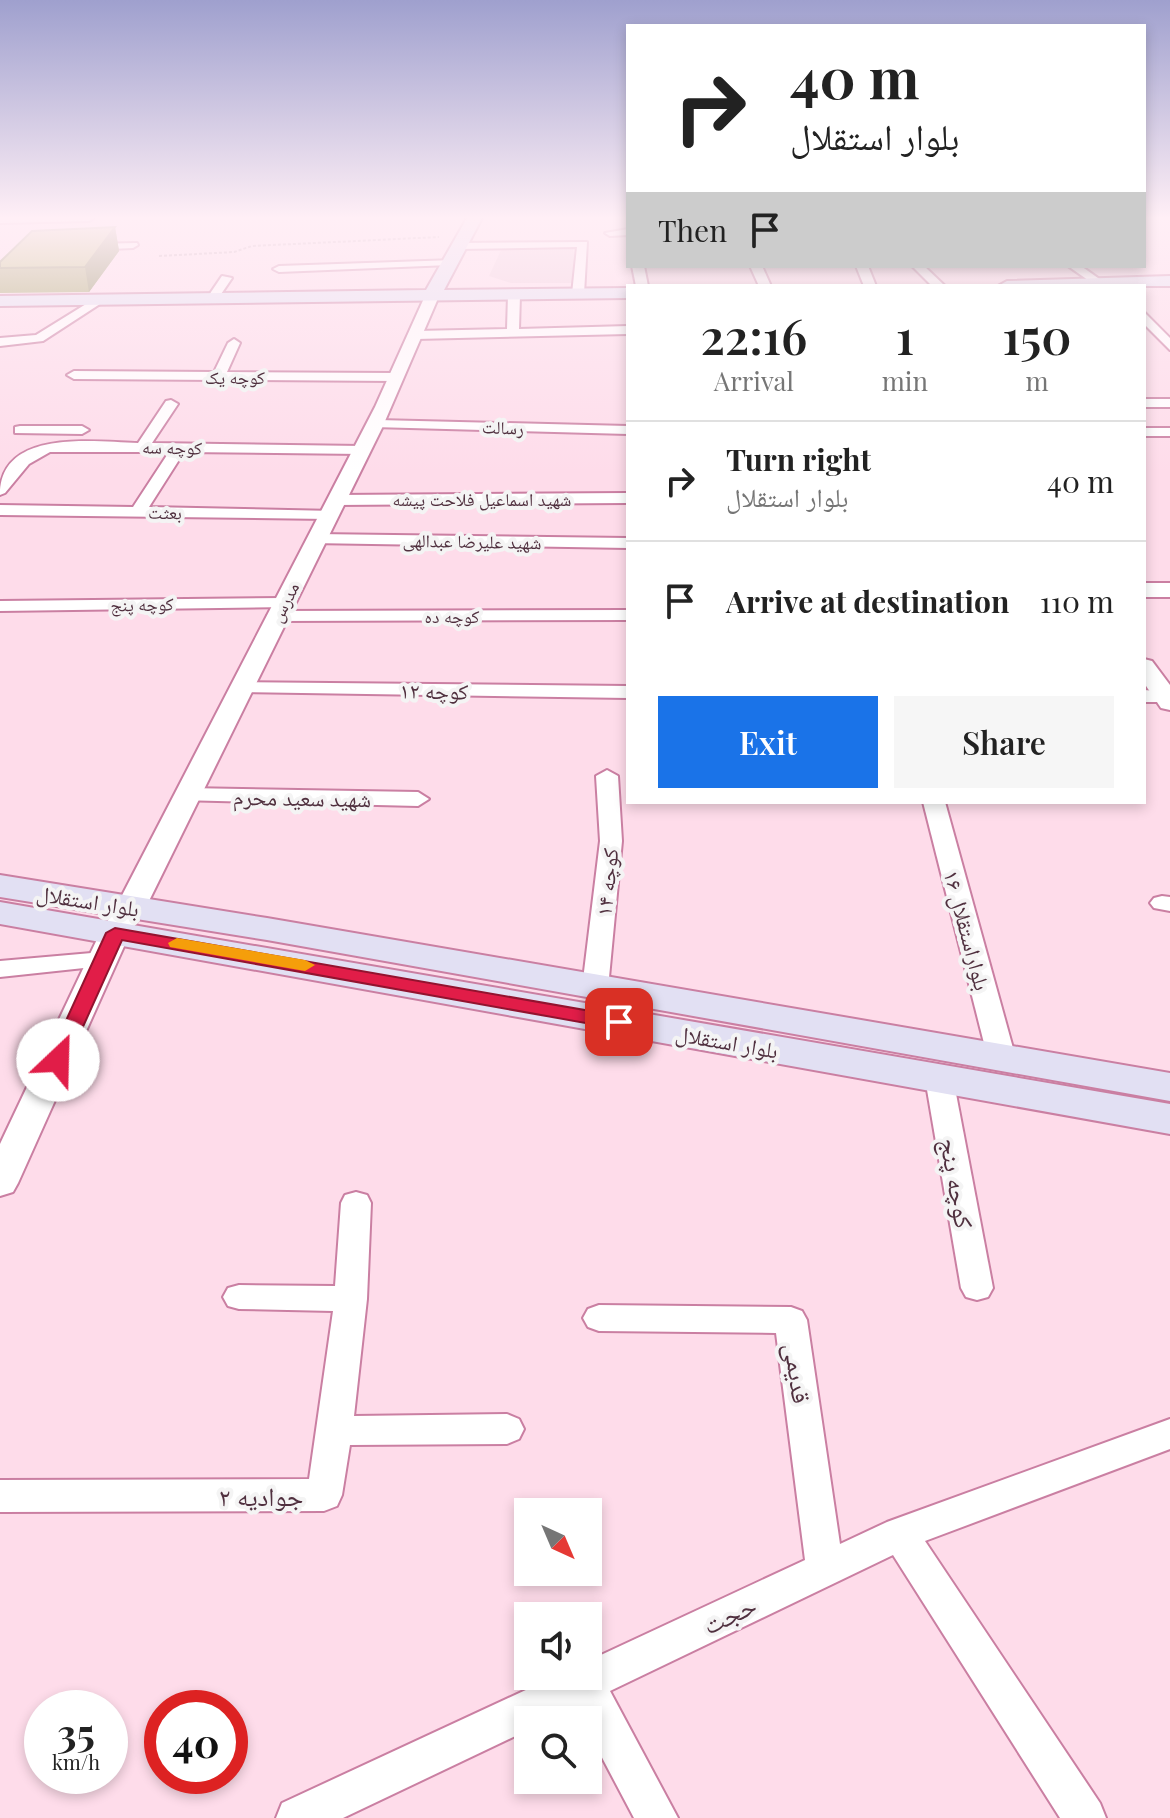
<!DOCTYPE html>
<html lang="en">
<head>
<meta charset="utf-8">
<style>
  :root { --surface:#fff; --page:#f6f6f6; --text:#222; --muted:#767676; --line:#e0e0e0; --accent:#1a73e8 }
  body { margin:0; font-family:"Playfair Display","Noto Naskh Arabic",serif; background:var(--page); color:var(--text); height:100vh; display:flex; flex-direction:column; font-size:30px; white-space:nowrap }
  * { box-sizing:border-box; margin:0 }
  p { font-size:26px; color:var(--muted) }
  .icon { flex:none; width:44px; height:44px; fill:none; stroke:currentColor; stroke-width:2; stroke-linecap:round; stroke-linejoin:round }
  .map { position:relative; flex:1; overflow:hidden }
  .sheet { position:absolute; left:626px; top:284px; width:520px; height:520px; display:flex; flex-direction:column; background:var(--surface); border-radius:0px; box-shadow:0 4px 12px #0003 }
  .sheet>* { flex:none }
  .top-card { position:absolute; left:626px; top:24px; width:520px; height:244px; border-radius:0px; box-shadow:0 4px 12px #0003; background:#fff; color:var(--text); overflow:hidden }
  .needle { width:52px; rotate:136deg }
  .controls { position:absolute; left:514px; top:1498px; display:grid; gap:16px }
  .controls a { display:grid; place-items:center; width:88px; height:88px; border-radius:0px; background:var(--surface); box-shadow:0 4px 12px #0003; font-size:40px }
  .speed { position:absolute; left:24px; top:1690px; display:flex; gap:16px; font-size:40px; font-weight:700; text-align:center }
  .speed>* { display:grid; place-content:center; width:104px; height:104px; border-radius:50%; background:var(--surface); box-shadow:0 4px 12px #0003; line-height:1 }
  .speed small { font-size:20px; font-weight:400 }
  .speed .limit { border:12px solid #d22; background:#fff; color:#111 }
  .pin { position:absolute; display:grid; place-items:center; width:68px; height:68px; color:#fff; margin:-34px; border-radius:16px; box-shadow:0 4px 12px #0006 }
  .me { position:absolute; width:88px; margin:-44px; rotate:24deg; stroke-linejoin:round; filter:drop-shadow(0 0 6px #0008) }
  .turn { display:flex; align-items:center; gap:28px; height:168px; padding:0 32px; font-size:36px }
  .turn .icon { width:104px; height:104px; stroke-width:2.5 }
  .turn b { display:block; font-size:56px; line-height:68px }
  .then { display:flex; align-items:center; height:76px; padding:0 32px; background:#0003; gap:16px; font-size:30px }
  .eta { display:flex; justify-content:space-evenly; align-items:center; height:136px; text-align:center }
  .eta b { font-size:48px; font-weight:600; line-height:56px }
  .cta { display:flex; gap:16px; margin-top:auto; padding:16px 32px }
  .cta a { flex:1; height:92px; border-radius:0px; background:var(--accent); color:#fff; font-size:32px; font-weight:600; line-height:92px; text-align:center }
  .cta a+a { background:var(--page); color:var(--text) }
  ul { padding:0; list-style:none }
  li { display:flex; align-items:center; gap:24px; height:120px; padding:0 32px; border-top:2px solid var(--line) }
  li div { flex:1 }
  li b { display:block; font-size:30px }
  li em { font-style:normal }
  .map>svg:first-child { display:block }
</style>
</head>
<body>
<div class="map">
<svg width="1170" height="1818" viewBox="0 0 1170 1818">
  <rect width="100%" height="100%" fill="#fedcea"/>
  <path fill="#eecbda" d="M502,248H573L578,283H511L489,276Z"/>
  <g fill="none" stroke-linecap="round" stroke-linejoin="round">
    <defs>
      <g id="minor">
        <path d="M0,218H94L89,221L0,223Z"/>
        <path d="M628,229V235L610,236L605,233Z"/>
        <path d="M587,242L584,294L578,297L572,294L577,247L458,249L453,246L458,243Z"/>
        <path d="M137,243L138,245L133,248L88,250L83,247L88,244Z"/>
        <path d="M454,260V264L450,265L279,272L273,269L279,266Z"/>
        <path d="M632,266H644L648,286H636Z"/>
        <path d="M750,266H762L771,286H759Z"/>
        <path d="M856,266H868L876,286H864Z"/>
        <path d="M912,266H924L945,286H932Z"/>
        <path d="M1068,266H1081L1105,283L1095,285Z"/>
        <path d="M222,276L232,278L217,300H209L207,298Z"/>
        <path d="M514,292L520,295L519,329L628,326V334L416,339L410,335L416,331L507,329L508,295Z"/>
        <path d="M99,296L105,300L103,302L43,341L0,346V338L36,335Z"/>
        <path d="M1144,312L1170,338V350L1144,324Z"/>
        <path d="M234,339L240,343L227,372L396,373L403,377L396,381L74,379L67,375L74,371L214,372L228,343Z"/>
        <rect x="1144" y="399" width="26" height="8"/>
        <path d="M171,400L178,404L152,443L362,446L369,450L362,454L184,452L149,507L335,511L337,514L329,519L0,515V505L133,507L169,452H50L29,464L5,493L0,495C0,428 94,442 138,443L166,401Z"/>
        <path d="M378,420L628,426V434L373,427V421Z"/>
        <path d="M20,426H82L89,430L82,434L15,433V427Z"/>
        <rect x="1144" y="428" width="26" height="8"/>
        <path d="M628,493V503L336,505L328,500L336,495Z"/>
        <path d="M316,534L628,538V548L310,543L308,539L310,535Z"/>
        <path d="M283,598L289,599L292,603L289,607L0,611V601Z"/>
        <path d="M628,610V620L276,621L267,616L276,611Z"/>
        <path d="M240,682L628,686V698L233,692L230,688L233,684Z"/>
        <path d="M1144,690L1170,692V702H1144Z"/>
        <path d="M607,770L618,776L622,841L608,988L604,994H586L582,988L600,841L596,776Z"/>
        <path d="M187,788L418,792L429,799L418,806L179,800L176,795Z"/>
        <path d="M923,802H945L1016,1059L1012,1065L1002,1068L992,1065L988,1059Z"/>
        <path d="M1162,896L1170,897V911L1154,908L1150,903L1154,898Z"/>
        <path d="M103,952L112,955L116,960L112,965L0,977V961Z"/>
        <path d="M939,1069L949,1071L953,1078L993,1288L988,1297L977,1300L966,1297L961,1288L925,1078L929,1071Z"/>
        <path d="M356,1192L367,1195L371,1203L367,1299L354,1416L507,1414L519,1419L524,1429L519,1439L507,1444L350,1445L342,1495L337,1506L324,1511L0,1512V1480L309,1479L333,1311L239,1309L228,1306L223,1297L228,1288L239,1285L335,1286L341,1203L345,1195Z"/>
        <path d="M599,1305L791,1307L802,1311L807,1320L840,1544L887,1522L1170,1419V1449L925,1541L1100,1803L1106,1818H1060L893,1555L610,1691L678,1818H634L588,1731V1720H582L575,1707L548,1720H528V1730L343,1818H276L282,1803L556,1676H588V1661L805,1560L776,1333L599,1331L588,1327L583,1318L588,1309Z"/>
      </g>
      <g id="tertiary">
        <path d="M432,292L439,296L382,428L146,907L130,933L18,1183L13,1192L0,1196V1144L100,933L116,907L375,407L425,296Z"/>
        <rect x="1144" y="583" width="26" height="14"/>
        <path d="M1144,659L1152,661L1170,685V710L1161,708L1144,683Z"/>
      </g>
      <g id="secondary">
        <path d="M467,218H482L444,290L628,288V298L0,306V296L426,290Z"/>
        <path d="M1170,276V286H998L1007,281Z"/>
        <path d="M0,875L267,918L1170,1073V1101L267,940L0,897Z"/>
        <path d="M0,902L1170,1104V1134L0,924Z"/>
      </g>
    </defs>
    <use href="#minor" stroke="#ca7fa2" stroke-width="4"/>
    <use href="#tertiary" stroke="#ca7fa2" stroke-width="4"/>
    <use href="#secondary" stroke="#ca7fa2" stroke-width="4"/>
    <path stroke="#bd9caa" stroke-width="2" stroke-dasharray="3 2" stroke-linecap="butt" d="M159,256L234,252L252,246L439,237"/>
    <use href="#minor" fill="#fff" fill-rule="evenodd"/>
    <use href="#tertiary" fill="#fff" fill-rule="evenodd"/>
    <use href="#secondary" fill="#e2e0f3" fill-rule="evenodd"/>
  </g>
  <path fill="#9c9e5a" d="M115,227L119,251L89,292L0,293V262Z"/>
  <path fill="#7f814a" d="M115,227L119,251L89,292L85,267Z"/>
  <path fill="#b5b869" stroke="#7f814a" stroke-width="2" d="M115,227L85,267L0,268V262L32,231Z"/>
  <linearGradient id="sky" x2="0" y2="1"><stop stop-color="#9fa0ce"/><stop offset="0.46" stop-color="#ffeff6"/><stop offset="1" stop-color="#ffeff6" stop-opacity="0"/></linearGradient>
  <rect width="1170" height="473" fill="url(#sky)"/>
  <path fill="#e11d48" stroke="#92132f" stroke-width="2" d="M115,928L619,1016L629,1022L619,1029L122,940L68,1060L58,1067L51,1065L48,1060L106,933Z"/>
  <path fill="#f59e0b" d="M177,938L305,960L315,965L305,971L170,947L168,943Z"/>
  <g text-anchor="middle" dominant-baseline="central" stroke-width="8" stroke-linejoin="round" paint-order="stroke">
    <g font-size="18" fill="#50303f" stroke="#f4f4f4">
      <text x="235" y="377">کوچه یک</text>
      <text transform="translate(503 427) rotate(2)">رسالت</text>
      <text transform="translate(172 447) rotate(1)">کوچه سه</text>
      <text x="482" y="499">شهید اسماعیل فلاحت پیشه</text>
      <text transform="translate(165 512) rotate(1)">بعثت</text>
      <text transform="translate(472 541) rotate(1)">شهید علیرضا عبدالهی</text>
      <text transform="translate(284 602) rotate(-63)">مدرس</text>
      <text transform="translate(142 604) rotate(-1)">کوچه پنج</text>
      <text x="452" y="616">کوچه ده</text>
    </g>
    <g font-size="22" fill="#50303f" stroke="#f4f4f4">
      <text transform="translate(434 690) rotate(1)">کوچه ۱۲</text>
      <text transform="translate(302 797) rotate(1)">شهید سعید محرم</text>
      <text transform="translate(606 882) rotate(-84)">کوچه ۱۴</text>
      <text transform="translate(88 900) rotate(9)">بلوار استقلال</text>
      <text transform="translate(968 930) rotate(75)">بلواراستقلال ۱۶</text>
      <text transform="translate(727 1041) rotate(10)">بلوار استقلال</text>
    </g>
    <g font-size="26" fill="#50303f" stroke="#f4f4f4">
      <text transform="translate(958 1183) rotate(80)">کوچه پنج</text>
      <text transform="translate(799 1373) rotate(82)">قدیمی</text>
      <text x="261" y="1495">جوادیه ۲</text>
      <text transform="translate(729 1614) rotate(-25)">حجت</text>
    </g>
  </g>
</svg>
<div class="controls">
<a><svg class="needle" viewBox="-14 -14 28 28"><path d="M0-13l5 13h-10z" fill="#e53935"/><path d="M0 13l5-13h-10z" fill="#767676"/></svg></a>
<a><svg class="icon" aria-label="sound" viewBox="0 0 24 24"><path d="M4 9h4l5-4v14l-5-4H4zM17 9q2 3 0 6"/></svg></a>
<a><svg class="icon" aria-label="search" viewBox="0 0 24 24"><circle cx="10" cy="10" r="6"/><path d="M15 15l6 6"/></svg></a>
</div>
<div class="speed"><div>35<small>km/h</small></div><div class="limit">40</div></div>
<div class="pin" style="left:619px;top:1022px;background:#d93025"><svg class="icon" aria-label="arrive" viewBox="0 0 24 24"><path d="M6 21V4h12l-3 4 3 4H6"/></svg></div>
<svg class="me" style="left:58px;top:1060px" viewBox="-20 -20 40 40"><circle r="19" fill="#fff"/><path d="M0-13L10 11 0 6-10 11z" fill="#e11d48"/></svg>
<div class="top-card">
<div class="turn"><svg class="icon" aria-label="right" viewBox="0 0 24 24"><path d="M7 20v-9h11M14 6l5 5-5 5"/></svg><div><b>40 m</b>بلوار استقلال</div></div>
<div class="then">Then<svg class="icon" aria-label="arrive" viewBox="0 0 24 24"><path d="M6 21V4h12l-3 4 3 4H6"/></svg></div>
</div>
<section class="sheet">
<div class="eta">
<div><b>22:16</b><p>Arrival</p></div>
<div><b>1</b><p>min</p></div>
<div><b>150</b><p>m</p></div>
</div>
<ul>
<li><svg class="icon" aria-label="right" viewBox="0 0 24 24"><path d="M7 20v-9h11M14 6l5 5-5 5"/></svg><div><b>Turn right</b><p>بلوار استقلال</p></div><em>40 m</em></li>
<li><svg class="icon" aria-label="arrive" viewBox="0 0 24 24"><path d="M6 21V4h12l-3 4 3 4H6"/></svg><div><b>Arrive at destination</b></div><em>110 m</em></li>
</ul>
<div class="cta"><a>Exit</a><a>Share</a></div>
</section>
</div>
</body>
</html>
